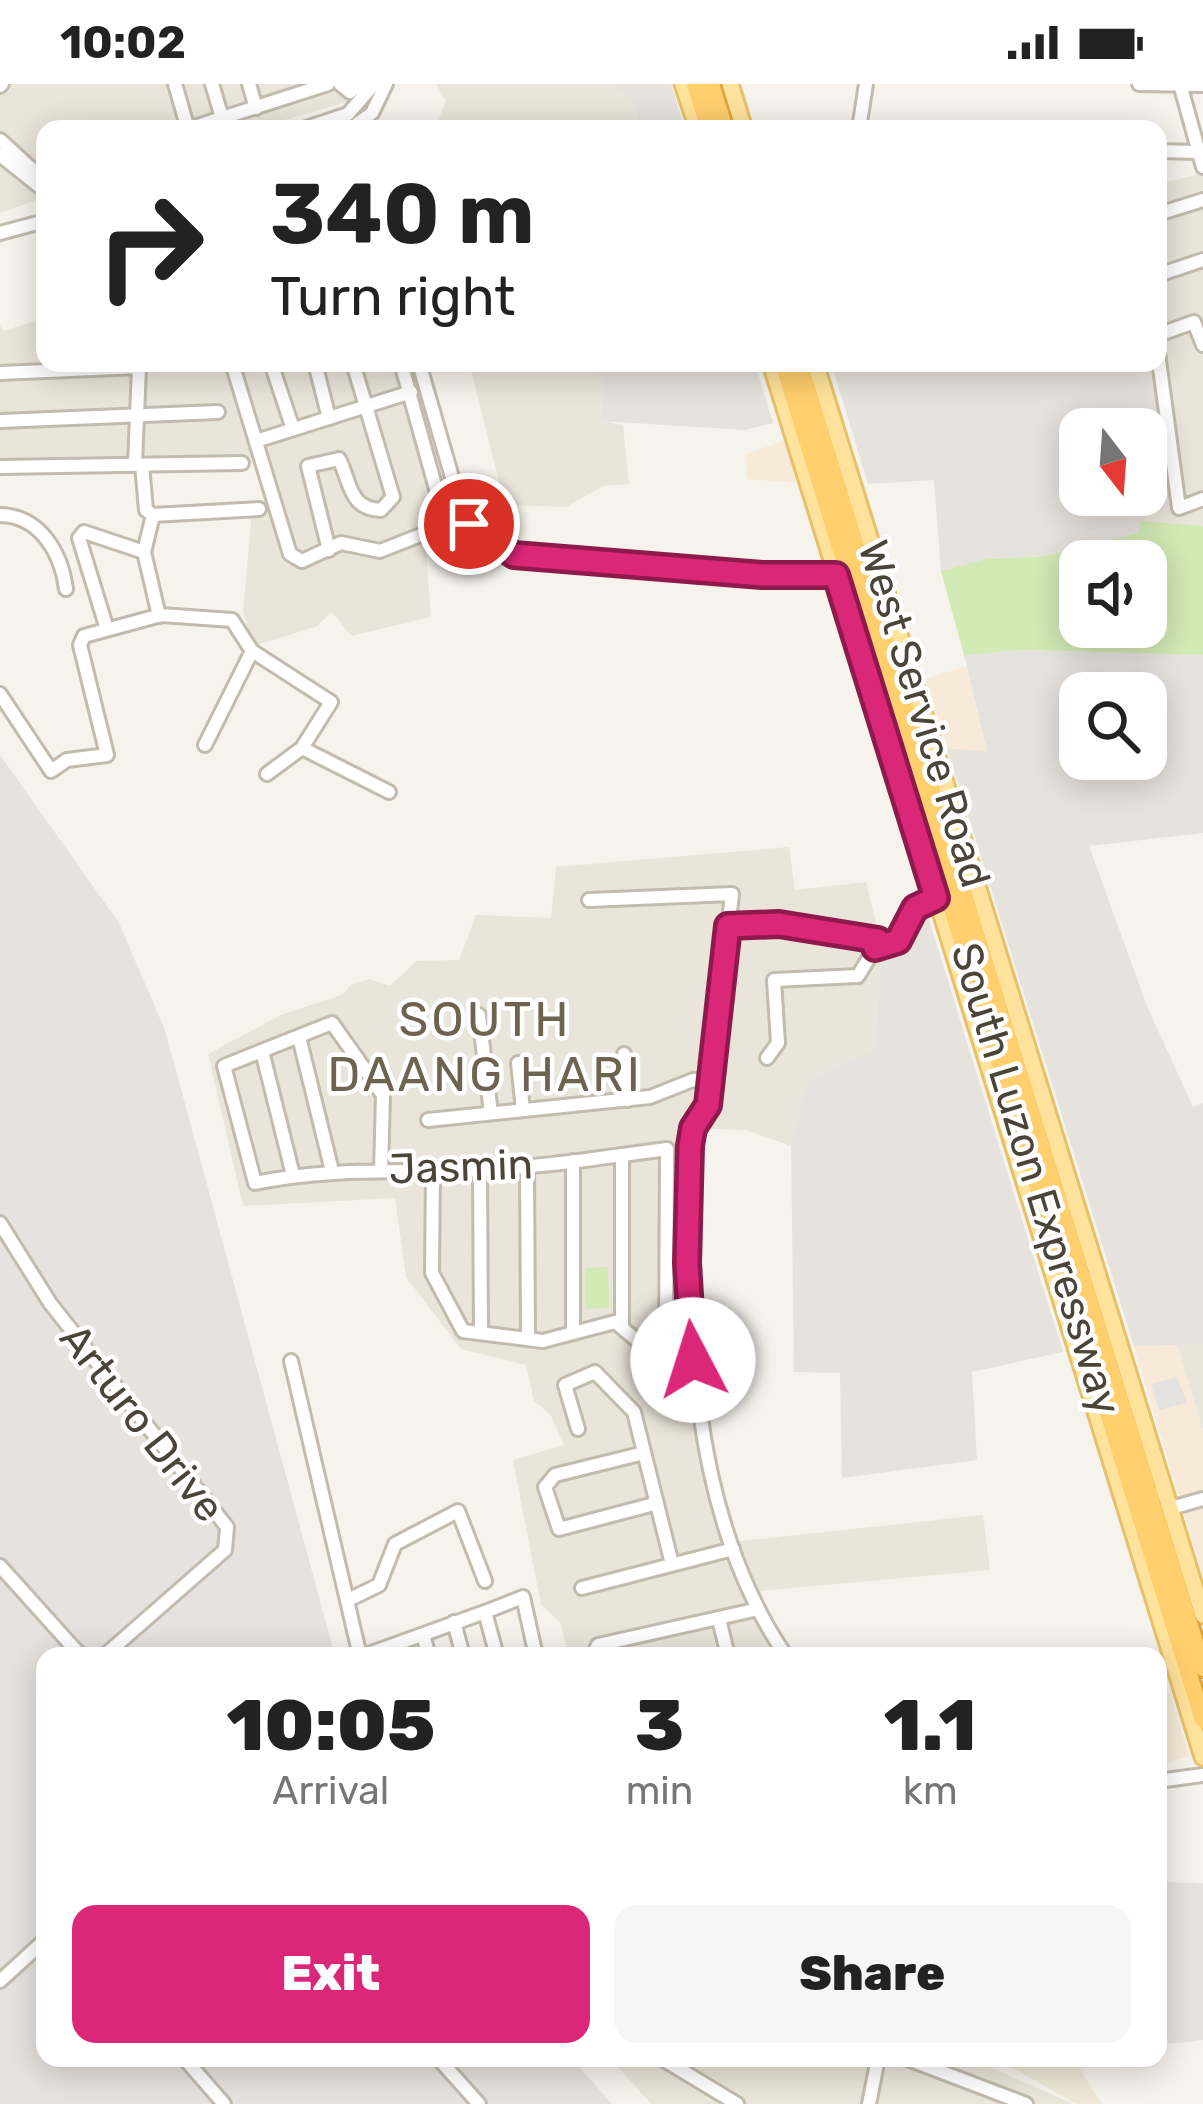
<!DOCTYPE html>
<html lang="en">
<head>
<meta charset="utf-8">
<style>
  :root { --surface:#fff; --page:#f6f6f6; --text:#222; --muted:#767676; --accent:#db2777 }
  body { margin:0; font-family:Rubik,sans-serif; background:var(--page); color:var(--text); height:100vh; display:flex; flex-direction:column; font-size:45px; white-space:nowrap }
  * { box-sizing:border-box; margin:0 }
  p { font-size:39px; color:var(--muted) }
  .icon { flex:none; width:66px; height:66px; fill:none; stroke:currentColor; stroke-width:2; stroke-linecap:round; stroke-linejoin:round }
  .map { position:relative; flex:1; overflow:hidden }
  .details { position:absolute; left:36px; top:1563px; width:1131px; height:420px; display:flex; flex-direction:column; background:var(--surface); border-radius:24px; box-shadow:0 6px 30px #0003 }
  .details>* { flex:none }
  .banner { position:absolute; left:36px; top:36px; width:1131px; height:252px; border-radius:24px; box-shadow:0 6px 30px #0003; background:#fff; color:var(--text); overflow:hidden }
  .needle { width:78px; rotate:163deg }
  .buttons { position:absolute; left:1059px; top:324px; display:grid; gap:24px }
  .buttons a { display:grid; place-items:center; width:108px; height:108px; border-radius:24px; background:var(--surface); box-shadow:0 6px 30px #0003; font-size:60px }
  .pin { position:absolute; display:grid; place-items:center; width:102px; height:102px; color:#fff; margin:-51px; border:6px solid #fff; border-radius:50%; box-shadow:0 3px 12px #0007 }
  .me { position:absolute; width:132px; margin:-66px; rotate:355deg; stroke-linejoin:round; filter:drop-shadow(0 0 9px #0008) }
  .turn { display:flex; align-items:center; gap:42px; height:252px; padding:0 36px; font-size:54px }
  .turn .icon { width:156px; height:156px; stroke-width:2.5 }
  .turn b { display:block; font-size:84px; line-height:102px }
  .eta { display:flex; justify-content:space-evenly; align-items:center; height:204px; text-align:center }
  .eta b { font-size:72px; font-weight:800; line-height:84px }
  .primary-button { display:flex; gap:24px; margin-top:auto; padding:24px 36px }
  .primary-button a { flex:1; height:138px; border-radius:24px; background:var(--accent); color:#fff; font-size:48px; font-weight:800; line-height:138px; text-align:center }
  .primary-button a+a { background:var(--page); color:var(--text) }
  .status { display:flex; justify-content:space-between; align-items:center; height:84px; padding:0 60px; background:var(--surface); direction:ltr }
  .status svg { height:33px; fill:currentColor }
  .map>svg:first-child { display:block }
</style>
</head>
<body>
<div class="status"><b>10:02</b><svg viewBox="0 0 49 12"><path d="M0 12V9h3v3zM5 12V6h3v6zM10 12V3h3v9zM15 12V0h3v12zM26 1h20v11H26zM47 4h2v5h-2z"/></svg></div>
<div class="map">
<svg width="1203" height="2020" viewBox="0 0 1203 2020">
  <rect width="100%" height="100%" fill="#f6f3ec"/>
  <g fill="#eae5da">
    <path d="M0,0H364L353,16L254,45H45V85L23,70L45,89V113L0,129Z"/>
    <path d="M436,0H612L632,18L641,45H435L446,17Z"/>
    <path d="M1203,89V442L1191,444L1141,437L1145,429L1173,424L1158,279V100Z"/>
    <path d="M45,234V279H407L457,443L425,455L431,533L351,552L332,528L317,542L254,562L243,528L252,428L272,426L258,374L0,381V241L3,247Z"/>
    <path d="M469,279H606L600,336L623,341L629,400L603,402L566,423L505,421Z"/>
    <path d="M789,763L795,806L866,798L882,863L874,967L806,998L791,1062L746,1046L682,1044V1296L692,1298L731,1458L983,1431L990,1486L749,1508L778,1572H569L560,1538L541,1521L513,1376L564,1361L550,1330L534,1317L526,1281L461,1265L406,1193L395,1114L243,1122L208,970L281,931L342,911L352,900L370,895L390,902L416,877L459,876L476,831L551,834L556,783Z"/>
    <path d="M1177,1260H1203V1347Z"/>
    <path d="M610,1974H970L1073,2020H651Z"/>
  </g>
  <g fill="#f7ead8">
    <path d="M789,355L802,399L747,395L746,370Z"/>
    <path d="M966,582L987,669L947,664L925,595Z"/>
    <path d="M1177,1260L1203,1347V1494L1134,1262Z"/>
    <path d="M1158,1608L1170,1609L1189,1672L1159,1681Z"/>
  </g>
  <g fill="#e6e2dd" fill-rule="evenodd">
    <path d="M612,0H671L685,45H641L632,18Z"/>
    <path d="M606,279H755L773,339L746,346L600,337Z"/>
    <path d="M831,279H1154L1174,424L1145,429L1138,449L1046,472L985,475L941,487L934,396L868,400ZM1080,345H1146V411H1080Z"/>
    <path d="M1025,566L1203,571V749L1089,762L1147,922L1193,1023L1203,1019V1260L1134,1262L947,664L987,668L964,571ZM1080,609H1146V675H1080Z"/>
    <path d="M0,671L119,839L165,946L335,1572H45V1974H571L612,2020H0Z"/>
    <path d="M925,823L1063,1268L972,1288L977,1376L842,1394L840,1289L794,1288L791,1062L806,998L874,966L882,863L897,862Z"/>
    <path d="M1158,1798L1203,1799V1956L1158,1961Z"/>
  </g>
  <path fill="#efe8d6" d="M1013,1974H1073L1102,2020H1077L1005,1980Z"/>
  <g fill="#d2eab5" fill-rule="evenodd">
    <path d="M1141,437L1203,442V571L1025,566L964,571L941,487L985,475L1046,472L1138,449ZM1080,477H1146V543H1080Z"/>
    <path d="M608,1183L609,1224L585,1225V1184Z"/>
  </g>
  <path fill="#e5e3e0" d="M1177,1293L1187,1319L1159,1326L1151,1300Z"/>
  <g fill="none" stroke-linecap="round" stroke-linejoin="round">
    <defs>
      <g id="minor">
        <path d="M175,0L188,45L328,0"/>
        <path d="M212,0L222,34"/>
        <path d="M249,0L256,24"/>
        <path d="M340,0L350,8L360,0"/>
        <path d="M1139,0L1203,1"/>
        <path d="M1180,0L1203,83"/>
        <path d="M0,2L2,0"/>
        <path d="M303,45L348,30L374,0"/>
        <path d="M350,45L372,29L386,0"/>
        <path d="M859,45L866,0"/>
        <path d="M0,56L35,88L45,106"/>
        <path d="M1158,67L1198,68"/>
        <path d="M0,71L45,107"/>
        <path d="M1158,130L1203,116"/>
        <path d="M0,149L45,137"/>
        <path d="M1158,191L1203,176"/>
        <path d="M1158,251L1194,238L1203,261"/>
        <path d="M1158,269L1179,424L1203,415"/>
        <path d="M232,279L290,470L302,477L341,459L380,467L446,441L401,279"/>
        <path d="M271,279L293,345"/>
        <path d="M315,279L329,334"/>
        <path d="M419,279L460,421L480,452L514,471L762,491H836"/>
        <path d="M0,289L139,283L135,380"/>
        <path d="M0,337L218,328"/>
        <path d="M256,357L411,308"/>
        <path d="M142,381L146,426L153,431"/>
        <path d="M0,383L242,379"/>
        <path d="M0,431C40,432 61,468 66,505"/>
        <path d="M329,466L308,382L339,375C351,399 349,425 381,426L393,413L353,279"/>
        <path d="M144,468L153,431L259,425"/>
        <path d="M107,545L79,454L84,448L144,468L159,532"/>
        <path d="M0,610L51,687L67,676L107,671L80,561L84,552L161,531L232,536L252,567L331,618L302,664L267,690"/>
        <path d="M205,661L252,567"/>
        <path d="M302,664L389,708"/>
        <path d="M589,816L732,810L708,1021L693,1044L690,1062C688,1233 686,1425 786,1572"/>
        <path d="M728,842L782,840L877,856L875,864"/>
        <path d="M875,864L898,858L915,824L936,814"/>
        <path d="M479,931L491,1029"/>
        <path d="M299,953L332,1087"/>
        <path d="M262,967L293,1091"/>
        <path d="M624,970L628,1016"/>
        <path d="M767,974L778,959L774,896L858,892L875,864"/>
        <path d="M518,979L523,1026"/>
        <path d="M428,1036L650,1013L693,996L712,997"/>
        <path d="M622,1071V1243"/>
        <path d="M573,1077V1248"/>
        <path d="M527,1083L528,1255"/>
        <path d="M480,1086L481,1249"/>
        <path d="M381,1087L383,1011L332,939L224,982L255,1099C330,1083 404,1089 480,1086C543,1083 605,1073 667,1065L666,1271"/>
        <path d="M433,1087L432,1189L463,1247L543,1257L615,1238L651,1268L693,1276"/>
        <path d="M0,1139L50,1219L227,1443L225,1466L104,1572"/>
        <path d="M291,1277L360,1572"/>
        <path d="M578,1345L565,1301L595,1288L634,1328L672,1480"/>
        <path d="M644,1369L555,1391L545,1403L559,1445L654,1420"/>
        <path d="M1171,1424L1203,1415"/>
        <path d="M0,1482L81,1572"/>
        <path d="M582,1504L733,1465"/>
        <path d="M348,1516L379,1501L395,1460L458,1427L485,1497"/>
        <path d="M485,1528L523,1513L536,1572"/>
        <path d="M719,1535L728,1572"/>
        <path d="M454,1538L463,1572"/>
        <path d="M423,1551L429,1572"/>
        <path d="M363,1572L485,1528L497,1572"/>
        <path d="M593,1572L598,1561L754,1526"/>
        <path d="M1158,1697L1203,1691"/>
        <path d="M0,1897L45,1856"/>
        <path d="M184,1974L224,2020"/>
        <path d="M438,1974L479,2020"/>
        <path d="M661,1974L737,2020"/>
        <path d="M905,1974L1026,2020"/>
        <path d="M869,2020L878,1974"/>
      </g>
      <g id="major">
        <path d="M683,0L698,45"/>
        <path d="M730,0L744,45"/>
        <path d="M771,279L1203,1673"/>
        <path d="M815,279L1203,1531"/>
      </g>
      <g id="highway">
        <path d="M695,0L709,45"/>
        <path d="M711,0L725,45"/>
        <path d="M783,279L1203,1636"/>
        <path d="M799,279L1203,1584"/>
      </g>
    </defs>
    <use href="#minor" stroke="#c2bbae" stroke-width="18"/>
    <use href="#major" stroke="#e6c16a" stroke-width="21"/>
    <use href="#highway" stroke="#e0a43c" stroke-width="22"/>
    <use href="#minor" stroke="#fff" stroke-width="12"/>
    <use href="#major" stroke="#ffe39c" stroke-width="15"/>
    <use href="#highway" stroke="#ffcf6e" stroke-width="16"/>
  </g>
  <g fill="none" stroke-linecap="round" stroke-linejoin="round">
    <defs>
      <path id="route" d="M469,440L514,471L762,491H836L936,814L915,824L898,857L875,864L878,856L779,840L728,842L708,1021L693,1044L690,1062L687,1179L693,1276"/>
    </defs>
    <use href="#route" stroke="#8e194d" stroke-width="30"/>
    <use href="#route" stroke="#db2777" stroke-width="21"/>
  </g>
  <g text-anchor="middle" dominant-baseline="central" stroke-width="9" stroke-linejoin="round" paint-order="stroke">
    <g font-size="42" fill="#4b4439" stroke="#fff">
      <text transform="translate(924 630) rotate(73)">West Service Road</text>
      <text transform="translate(461 1083) rotate(-2)">Jasmin</text>
      <text transform="translate(1036 1095) rotate(73)">South Luzon Expressway</text>
      <text transform="translate(142 1339) rotate(52)">Arturo Drive</text>
    </g>
    <g font-size="48" letter-spacing="3" fill="#6e6250" stroke="#fff">
      <text x="485" y="935">SOUTH<tspan x="485" dy="55">DAANG HARI</tspan></text>
    </g>
  </g>
</svg>
<div class="buttons">
<a><svg class="needle" viewBox="-14 -14 28 28"><path d="M0-13l5 13h-10z" fill="#e53935"/><path d="M0 13l5-13h-10z" fill="#767676"/></svg></a>
<a><svg class="icon" aria-label="sound" viewBox="0 0 24 24"><path d="M4 9h4l5-4v14l-5-4H4zM17 9q2 3 0 6"/></svg></a>
<a><svg class="icon" aria-label="search" viewBox="0 0 24 24"><circle cx="10" cy="10" r="6"/><path d="M15 15l6 6"/></svg></a>
</div>
<div class="pin" style="left:469px;top:440px;background:#d93025"><svg class="icon" aria-label="arrive" viewBox="0 0 24 24"><path d="M6 21V4h12l-3 4 3 4H6"/></svg></div>
<svg class="me" style="left:693px;top:1276px" viewBox="-20 -20 40 40"><circle r="19" fill="#fff"/><path d="M0-13L10 11 0 6-10 11z" fill="#db2777"/></svg>
<div class="banner">
<div class="turn"><svg class="icon" aria-label="right" viewBox="0 0 24 24"><path d="M7 20v-9h11M14 6l5 5-5 5"/></svg><div><b>340 m</b>Turn right</div></div>
</div>
<section class="details">
<div class="eta">
<div><b>10:05</b><p>Arrival</p></div>
<div><b>3</b><p>min</p></div>
<div><b>1.1</b><p>km</p></div>
</div>
<div class="primary-button"><a>Exit</a><a>Share</a></div>
</section>
</div>
</body>
</html>
